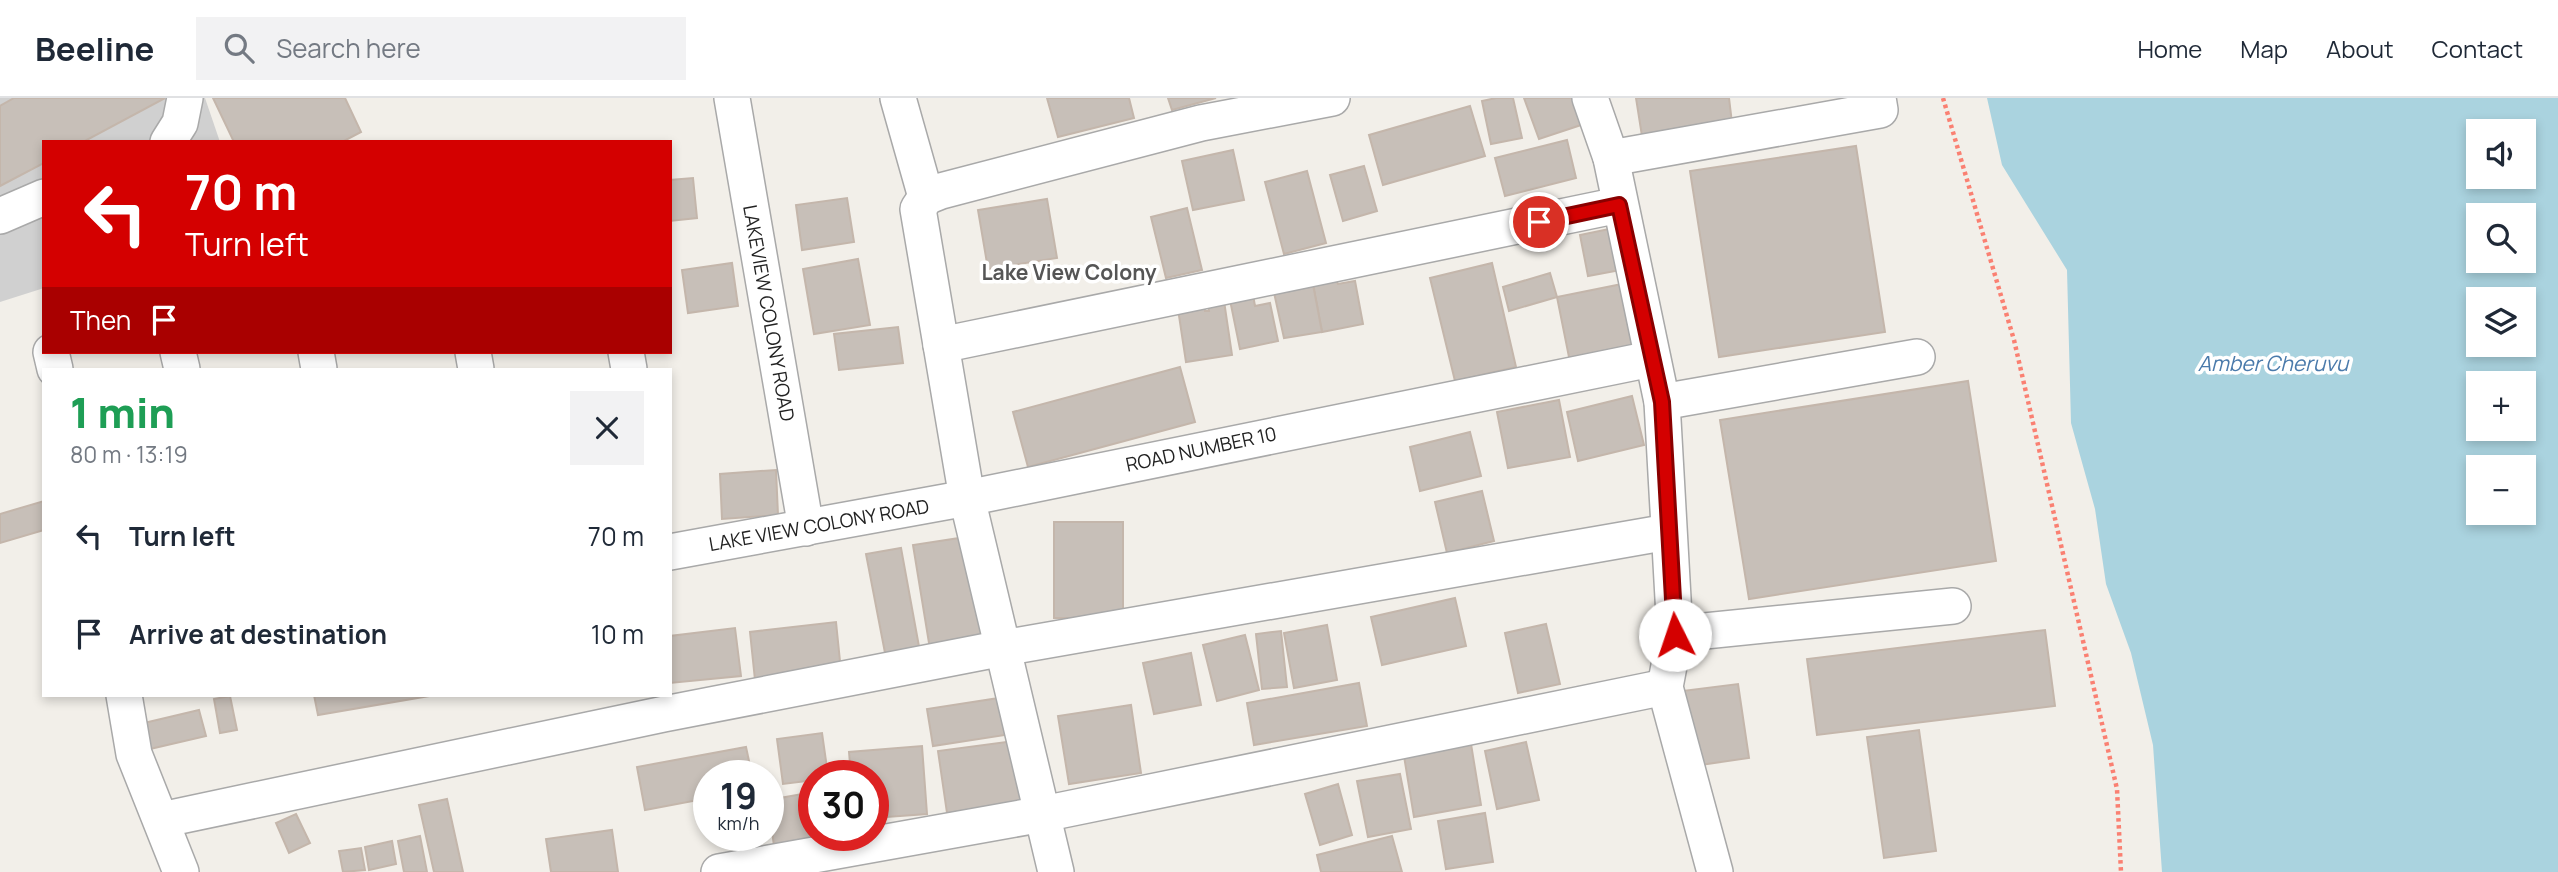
<!DOCTYPE html>
<html lang="en">
<head>
<meta charset="utf-8">
<style>
  :root { --surface:#fff; --page:#f2f2f3; --text:#1f2937; --muted:#747a83; --line:#e0e1e3 }
  body { margin:0; font-family:Manrope,sans-serif; background:var(--page); color:var(--text); height:100vh; display:flex; flex-direction:column; font-size:26px; white-space:nowrap }
  * { box-sizing:border-box; margin:0 }
  p { font-size:23px; color:var(--muted) }
  .icon { flex:none; width:38px; height:38px; fill:none; stroke:currentColor; stroke-width:2; stroke-linecap:round; stroke-linejoin:round }
  .map { position:relative; flex:1; overflow:hidden }
  .sheet { position:absolute; left:42px; top:270px; width:630px; height:329px; display:flex; flex-direction:column; background:var(--surface); border-radius:0px; box-shadow:0 4px 10px #0003 }
  .sheet>* { flex:none }
  .guide { position:absolute; left:42px; top:42px; width:630px; height:214px; border-radius:0px; box-shadow:0 4px 10px #0003; background:#d40000; color:#fff; overflow:hidden }
  .controls { position:absolute; left:2466px; top:21px; display:grid; gap:14px }
  .controls a { display:grid; place-items:center; width:70px; height:70px; border-radius:0px; background:var(--surface); box-shadow:0 4px 10px #0003; font-size:35px }
  .speed { position:absolute; left:693px; top:662px; display:flex; gap:14px; font-size:35px; font-weight:700; text-align:center }
  .speed>* { display:grid; place-content:center; width:91px; height:91px; border-radius:50%; background:var(--surface); box-shadow:0 4px 10px #0003; line-height:1 }
  .speed small { font-size:18px; font-weight:400 }
  .speed .limit { border:10px solid #d22; background:#fff; color:#111 }
  .pin { position:absolute; display:grid; place-items:center; width:60px; height:60px; color:#fff; margin:-30px; border:4px solid #fff; border-radius:50%; box-shadow:0 2px 7px #0007 }
  .me { position:absolute; width:77px; margin:-38px; rotate:356deg; stroke-linejoin:round; filter:drop-shadow(0 0 5px #0008) }
  .turn { display:flex; align-items:center; gap:24px; height:147px; padding:0 28px; font-size:32px }
  .turn .icon { width:91px; height:91px; stroke-width:2.5 }
  .turn b { display:block; font-size:49px; line-height:60px }
  .then { display:flex; align-items:center; height:66px; padding:0 28px; background:#0003; gap:14px; font-size:26px }
  .round { display:grid; place-items:center; flex:none; width:74px; height:74px; border-radius:0px; background:var(--page) }
  .head { display:flex; align-items:center; justify-content:space-between; height:119px; padding:0 28px }
  h1 { font-size:42px; font-weight:800; line-height:52px; color:#1e9e55 }
  ul { padding:0; list-style:none }
  li { display:flex; align-items:center; gap:21px; height:98px; padding:0 28px }
  li div { flex:1 }
  li b { display:block; font-size:26px }
  li em { font-style:normal }
  header { display:flex; align-items:center; gap:42px; box-sizing:border-box; height:98px; padding:0 35px; background:var(--surface); border-bottom:2px solid var(--line) }
  header strong { font-size:33px }
  nav { display:flex; gap:38px; margin-inline-start:auto; font-size:24px }
  .search { width:490px; height:63px; background:var(--page); display:flex; align-items:center; gap:18px; box-sizing:border-box; padding:0 24px; border-radius:0px; color:var(--muted); font-size:26px }
  .map>svg:first-child { display:block }
</style>
</head>
<body>
<header>
<strong>Beeline</strong>
<div class="search"><svg class="icon" aria-label="search" viewBox="0 0 24 24"><circle cx="10" cy="10" r="6"/><path d="M15 15l6 6"/></svg>Search here</div>
<nav><a>Home</a><a>Map</a><a>About</a><a>Contact</a></nav>
</header>
<div class="map">
<svg width="2558" height="774" viewBox="0 0 2558 774">
  <rect width="100%" height="100%" fill="#f2efe9"/>
  <path fill="#d0d0d0" d="M0,0H205L220,44H44V190L0,204Z"/>
  <path fill="#aad3df" fill-rule="evenodd" d="M1987,0H2558V774H2162L2153,647L2131,555L2106,486L2095,411L2071,325L2067,172L2002,67ZM2478,33H2524V79H2478ZM2478,117H2524V163H2478ZM2524,201V247H2478V201ZM2478,285H2524V331H2478ZM2478,369H2524V415H2478Z"/>
  <g fill="#c7bfb8" stroke="#c4b6ab" stroke-width="2">
    <path d="M14,0H165L83,44H44V65L0,88V8Z"/>
    <path d="M213,0H345L361,34L342,44H234Z"/>
    <path d="M1047,0H1129L1134,20L1058,39Z"/>
    <path d="M1168,0H1216L1172,12Z"/>
    <path d="M1496,0H1513L1522,40L1491,46L1482,3Z"/>
    <path d="M1524,0H1582L1590,24L1539,41Z"/>
    <path d="M1636,0H1729L1732,25L1642,38Z"/>
    <path d="M1470,8L1485,58L1383,87L1369,37Z"/>
    <path d="M1567,42L1576,80L1505,98L1495,60Z"/>
    <path d="M1856,48L1885,234L1719,259L1690,73Z"/>
    <path d="M1233,52L1244,102L1193,112L1182,63Z"/>
    <path d="M1364,68L1377,113L1343,123L1330,77Z"/>
    <path d="M1307,73L1326,145L1284,156L1265,84Z"/>
    <path d="M693,80L697,120L670,123V82Z"/>
    <path d="M847,100L854,144L802,152L796,107Z"/>
    <path d="M1047,101L1057,160L988,171L978,112Z"/>
    <path d="M1187,110L1202,172L1166,180L1151,119Z"/>
    <path d="M1619,129L1626,171L1588,178L1580,137Z"/>
    <path d="M858,161L870,227L814,236L803,171Z"/>
    <path d="M732,165L738,208L688,215L682,172Z"/>
    <path d="M1492,165L1516,269L1455,283L1430,180Z"/>
    <path d="M1550,175L1557,199L1509,213L1503,189Z"/>
    <path d="M1333,177L1338,186L1355,183L1363,226L1322,234L1312,181Z"/>
    <path d="M1312,181L1322,234L1284,240L1273,190Z"/>
    <path d="M1627,185L1640,249L1570,264L1557,199Z"/>
    <path d="M1253,197L1255,208L1270,205L1278,243L1240,251L1230,202Z"/>
    <path d="M1224,203L1232,257L1186,264L1178,211L1204,206L1205,213H1209L1208,206Z"/>
    <path d="M898,229L903,265L839,272L834,236Z"/>
    <path d="M1180,269L1195,324L1028,369L1013,314Z"/>
    <path d="M1968,283L1996,463L1749,501L1720,322Z"/>
    <path d="M1632,298L1644,347L1578,363L1567,314Z"/>
    <path d="M1559,302L1570,359L1508,370L1497,314Z"/>
    <path d="M1470,334L1481,378L1420,393L1410,349Z"/>
    <path d="M776,372L778,417L722,421L720,376Z"/>
    <path d="M1482,393L1494,443L1447,455L1435,404Z"/>
    <path d="M44,403V432L0,445V416Z"/>
    <rect x="1054" y="424" width="69" height="96"/>
    <path d="M966,439L983,543L930,551L913,447Z"/>
    <path d="M901,450L920,554L886,560L866,456Z"/>
    <path d="M1455,500L1466,548L1382,567L1371,519Z"/>
    <path d="M836,524L841,573L755,582L750,534Z"/>
    <path d="M1546,526L1560,586L1518,595L1505,535Z"/>
    <path d="M1327,527L1337,582L1294,590L1284,535Z"/>
    <path d="M735,530L741,578L670,585V538Z"/>
    <path d="M2045,532L2055,608L1817,637L1807,561Z"/>
    <path d="M1281,533L1287,589L1262,591L1256,536Z"/>
    <path d="M1245,537L1259,592L1217,603L1203,547Z"/>
    <path d="M1191,555L1201,607L1154,616L1143,565Z"/>
    <path d="M1359,585L1367,628L1254,647L1247,605Z"/>
    <path d="M1738,586L1749,660L1693,668L1682,593Z"/>
    <path d="M314,597H428L429,598L318,617Z"/>
    <path d="M230,598L237,632L220,635L214,601Z"/>
    <path d="M999,600L1005,637L933,648L927,611Z"/>
    <path d="M1131,607L1141,675L1069,686L1058,618Z"/>
    <path d="M199,612L206,638L150,651L144,625Z"/>
    <path d="M1919,632L1936,753L1884,760L1867,639Z"/>
    <path d="M822,635L828,677H814V682L783,686L777,641Z"/>
    <path d="M1022,642L1031,704L947,715L938,653Z"/>
    <path d="M1526,644L1539,702L1497,711L1485,653Z"/>
    <path d="M1471,646L1481,707L1414,719L1404,658Z"/>
    <path d="M922,648L927,716L873,720V677H851L849,654Z"/>
    <path d="M746,649L752,677H709V700L645,712L637,669Z"/>
    <path d="M1400,676L1411,731L1368,739L1357,683Z"/>
    <path d="M1338,686L1352,737L1320,747L1305,696Z"/>
    <path d="M814,694V737H837L774,748L768,702Z"/>
    <path d="M447,701L463,774H434L419,707Z"/>
    <path d="M1485,715L1493,764L1446,771L1438,723Z"/>
    <path d="M296,716L310,745L289,755L276,725Z"/>
    <path d="M612,732L618,774H551L546,741Z"/>
    <path d="M420,738L427,774H404L398,743Z"/>
    <path d="M1392,738L1402,774H1321L1317,757Z"/>
    <path d="M392,743L396,766L369,772L365,749Z"/>
    <path d="M361,750L365,772L343,774L339,753Z"/>
  </g>
  <g fill="none" stroke-linecap="round" stroke-linejoin="round">
    <defs>
      <g id="minor">
        <path d="M732,0L806,430"/>
        <path d="M898,0L926,99"/>
        <path d="M1590,0L1611,60L1662,304L1675,536L1665,589L1715,774"/>
        <path d="M168,44L180,25L185,0"/>
        <path d="M1611,60L1880,12L1878,0"/>
        <path d="M0,118L44,99"/>
        <path d="M941,247L1619,107"/>
        <path d="M51,254L55,271"/>
        <path d="M178,254L182,271"/>
        <path d="M316,254L319,271"/>
        <path d="M473,254L476,271"/>
        <path d="M626,254L629,271"/>
        <path d="M1662,304L1917,259"/>
        <path d="M670,454L967,400L1651,261"/>
        <path d="M1675,536L1953,508"/>
        <path d="M124,597L134,656L181,774"/>
        <path d="M161,722L664,616L1003,550L1668,434"/>
        <path d="M719,774L1043,716L1665,589"/>
        <path d="M1056,774L967,400L918,111L926,99L941,93L1201,25L1332,0"/>
      </g>
    </defs>
    <use href="#minor" stroke="#a9a9a9" stroke-width="38"/>
    <path stroke="#fa8072" stroke-width="4.5" stroke-dasharray="3.5 3.5" stroke-linecap="butt" d="M1943,0L2014,242L2117,691L2121,774"/>
    <use href="#minor" stroke="#fff" stroke-width="35"/>
  </g>
  <g fill="none" stroke-linecap="round" stroke-linejoin="round">
    <defs>
      <path id="route" d="M1539,124L1619,107L1662,304L1675,537"/>
    </defs>
    <use href="#route" stroke="#8a0000" stroke-width="18"/>
    <use href="#route" stroke="#d40000" stroke-width="12"/>
  </g>
  <g text-anchor="middle" dominant-baseline="central" stroke-width="7" stroke-linejoin="round" paint-order="stroke">
    <g font-size="19" fill="#222" stroke="#fff">
      <text transform="translate(769 215) rotate(80)">LAKEVIEW COLONY ROAD</text>
      <text transform="translate(1201 351) rotate(-12)">ROAD NUMBER 10</text>
      <text transform="translate(819 427) rotate(-10)">LAKE VIEW COLONY ROAD</text>
    </g>
    <g font-size="21" font-weight="bold" fill="#555" stroke="#fff">
      <text x="1069" y="174">Lake View Colony</text>
    </g>
    <g font-size="21" font-style="italic" fill="#4a7aab" stroke="#fff">
      <text x="2273" y="265">Amber Cheruvu</text>
    </g>
  </g>
</svg>
<div class="controls">
<a><svg class="icon" aria-label="sound" viewBox="0 0 24 24"><path d="M4 9h4l5-4v14l-5-4H4zM17 9q2 3 0 6"/></svg></a>
<a><svg class="icon" aria-label="search" viewBox="0 0 24 24"><circle cx="10" cy="10" r="6"/><path d="M15 15l6 6"/></svg></a>
<a><svg class="icon" aria-label="layers" viewBox="0 0 24 24"><path d="M12 4l9 5-9 5-9-5zM3 14l9 5 9-5"/></svg></a>
<a>+</a>
<a>−</a>
</div>
<div class="speed"><div>19<small>km/h</small></div><div class="limit">30</div></div>
<div class="pin" style="left:1539px;top:124px;background:#d93025"><svg class="icon" aria-label="arrive" viewBox="0 0 24 24"><path d="M6 21V4h12l-3 4 3 4H6"/></svg></div>
<svg class="me" style="left:1675px;top:537px" viewBox="-20 -20 40 40"><circle r="19" fill="#fff"/><path d="M0-13L10 11 0 6-10 11z" fill="#d40000"/></svg>
<div class="guide">
<div class="turn"><svg class="icon" aria-label="left" viewBox="0 0 24 24"><path d="M17 20v-9H6M10 6l-5 5 5 5"/></svg><div><b>70 m</b>Turn left</div></div>
<div class="then">Then<svg class="icon" aria-label="arrive" viewBox="0 0 24 24"><path d="M6 21V4h12l-3 4 3 4H6"/></svg></div>
</div>
<section class="sheet">
<div class="head"><div><h1>1 min</h1><p>80 m · 13:19</p></div><a class="round"><svg class="icon" aria-label="close" viewBox="0 0 24 24"><path d="M6 6l12 12M18 6L6 18"/></svg></a></div>
<ul>
<li><svg class="icon" aria-label="left" viewBox="0 0 24 24"><path d="M17 20v-9H6M10 6l-5 5 5 5"/></svg><div><b>Turn left</b></div><em>70 m</em></li>
<li><svg class="icon" aria-label="arrive" viewBox="0 0 24 24"><path d="M6 21V4h12l-3 4 3 4H6"/></svg><div><b>Arrive at destination</b></div><em>10 m</em></li>
</ul>
</section>
</div>
</body>
</html>
